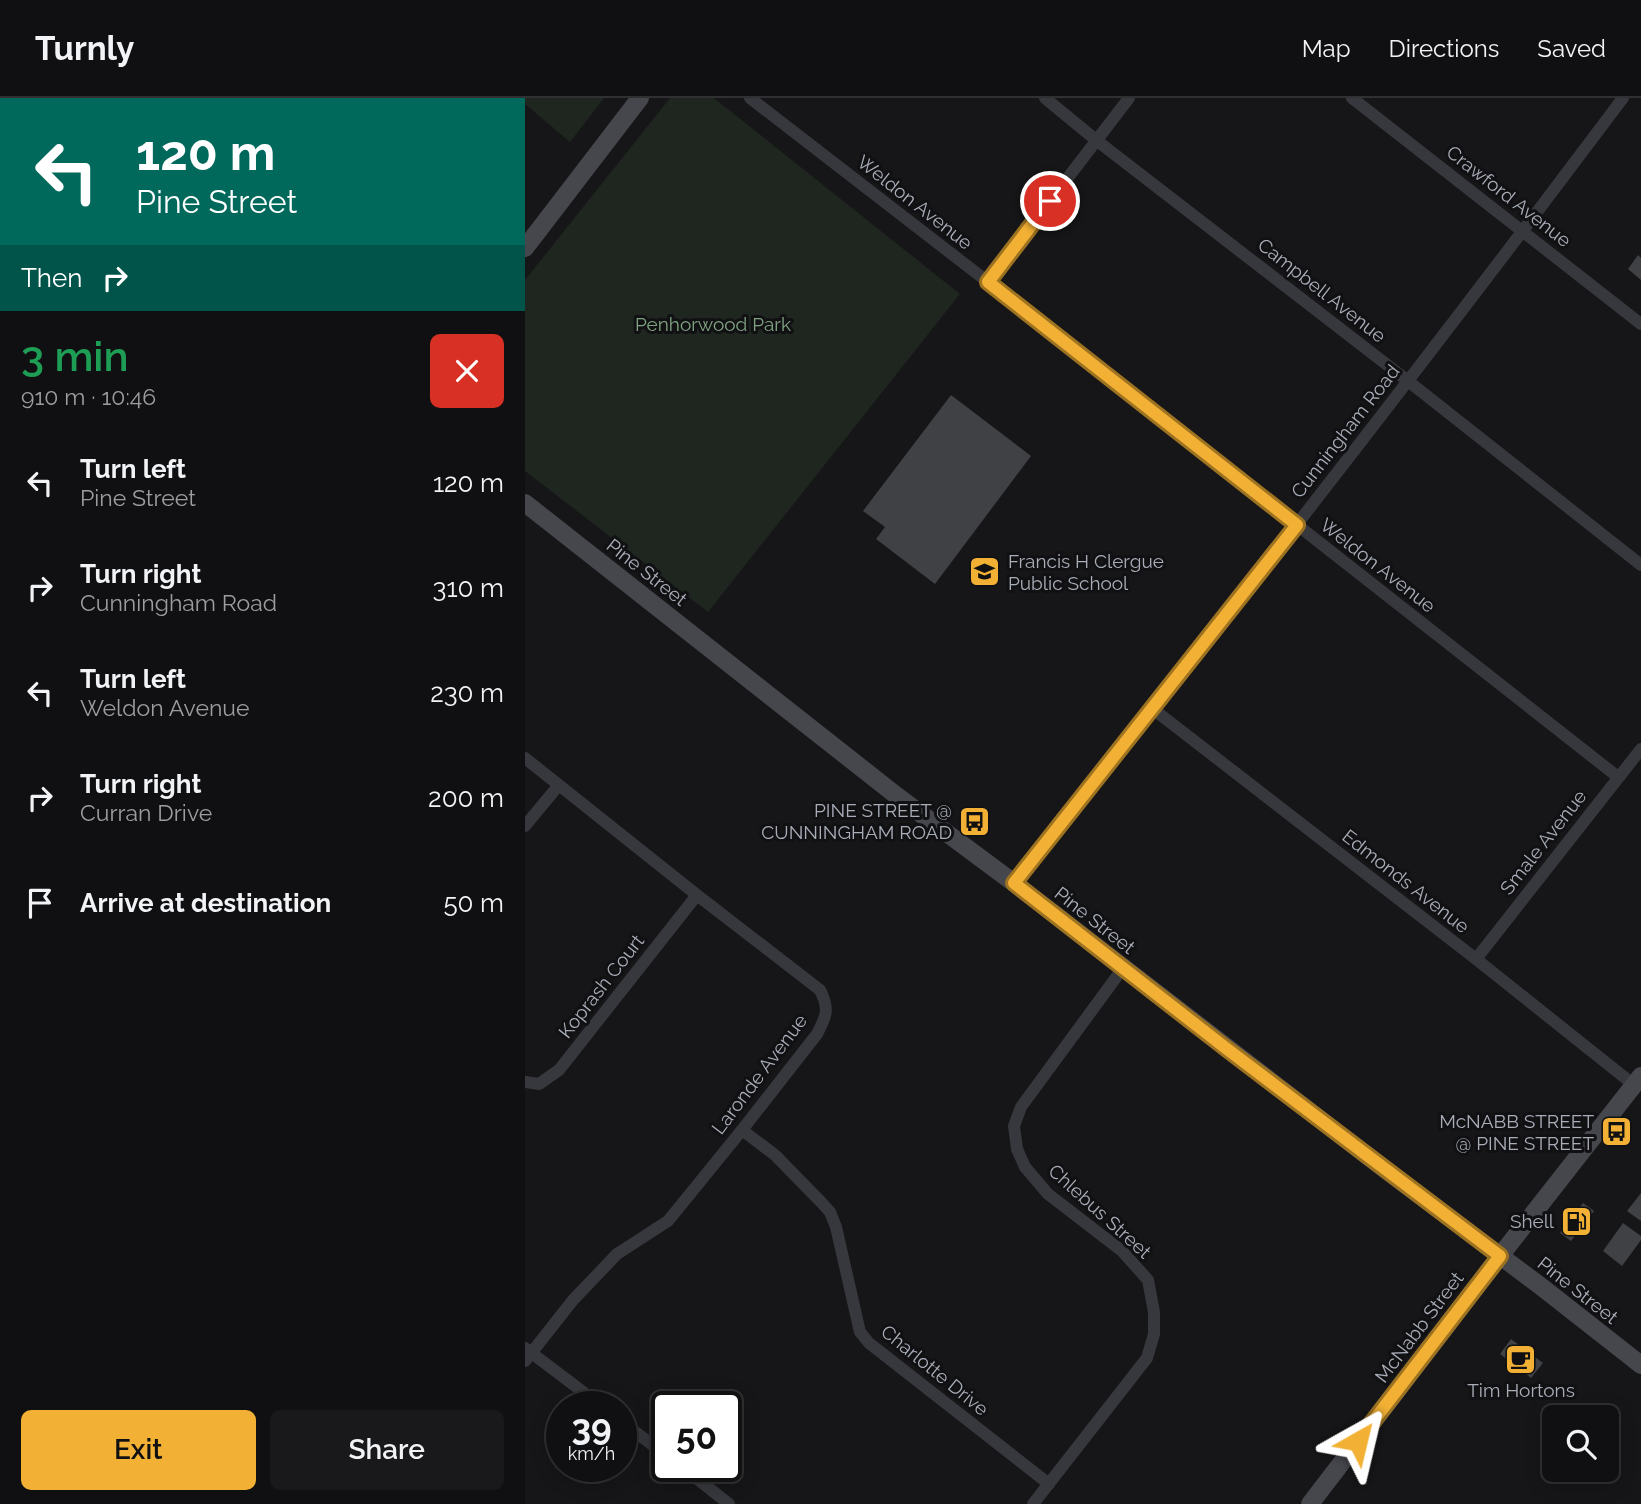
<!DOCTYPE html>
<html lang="en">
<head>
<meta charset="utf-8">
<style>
  :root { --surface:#101012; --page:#19191b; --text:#f1f3f6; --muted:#9c9d9f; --line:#303032; --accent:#f2b134 }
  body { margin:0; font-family:Raleway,sans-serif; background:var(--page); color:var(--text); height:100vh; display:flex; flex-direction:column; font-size:26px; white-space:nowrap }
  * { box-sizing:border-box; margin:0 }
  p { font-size:23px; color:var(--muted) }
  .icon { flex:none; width:38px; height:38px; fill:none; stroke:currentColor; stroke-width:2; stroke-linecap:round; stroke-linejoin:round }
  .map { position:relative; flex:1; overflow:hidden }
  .side { display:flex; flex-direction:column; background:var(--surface); width:525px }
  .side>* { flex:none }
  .banner { background:#00695c; color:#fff; overflow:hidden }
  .controls { position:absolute; left:1017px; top:1307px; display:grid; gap:14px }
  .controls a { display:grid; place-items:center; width:77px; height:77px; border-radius:10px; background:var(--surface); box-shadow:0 4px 18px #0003,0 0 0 2px var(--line); font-size:35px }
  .speed { position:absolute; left:21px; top:1293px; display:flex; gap:14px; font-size:35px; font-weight:700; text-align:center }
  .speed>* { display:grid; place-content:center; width:91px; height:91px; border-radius:50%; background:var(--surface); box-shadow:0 4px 18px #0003,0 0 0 2px var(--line); line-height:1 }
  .speed small { font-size:18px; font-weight:400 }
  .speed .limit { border:4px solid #111; border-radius:10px; background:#fff; color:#111 }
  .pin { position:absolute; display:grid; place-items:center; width:60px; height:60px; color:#fff; margin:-30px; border:4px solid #fff; border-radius:50%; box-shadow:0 2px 7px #0007 }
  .me { position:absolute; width:77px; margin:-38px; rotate:37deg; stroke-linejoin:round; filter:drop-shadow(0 0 5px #0008) }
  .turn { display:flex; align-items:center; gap:24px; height:147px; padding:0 21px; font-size:32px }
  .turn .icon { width:91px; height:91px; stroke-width:2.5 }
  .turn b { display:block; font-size:49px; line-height:60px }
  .then { display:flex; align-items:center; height:66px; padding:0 21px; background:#0003; gap:14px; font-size:26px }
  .round { display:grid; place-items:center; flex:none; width:74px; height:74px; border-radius:10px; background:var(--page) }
  .head { display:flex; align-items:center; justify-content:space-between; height:119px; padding:0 21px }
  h1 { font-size:42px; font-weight:600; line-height:52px; color:#1e9e55 }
  .action { display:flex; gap:14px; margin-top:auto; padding:14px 21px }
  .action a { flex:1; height:80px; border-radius:10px; background:var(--accent); color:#111; font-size:28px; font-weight:600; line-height:80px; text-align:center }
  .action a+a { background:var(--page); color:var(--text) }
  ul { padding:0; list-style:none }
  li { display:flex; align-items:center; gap:21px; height:105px; padding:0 21px }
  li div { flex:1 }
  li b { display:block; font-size:26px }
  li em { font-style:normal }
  header { display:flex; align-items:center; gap:42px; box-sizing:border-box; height:98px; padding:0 35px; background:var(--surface); border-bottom:2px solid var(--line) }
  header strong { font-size:33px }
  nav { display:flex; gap:38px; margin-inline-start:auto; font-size:24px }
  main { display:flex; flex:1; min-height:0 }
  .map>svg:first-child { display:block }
</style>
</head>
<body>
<header>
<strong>Turnly</strong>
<nav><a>Map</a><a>Directions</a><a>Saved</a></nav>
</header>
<main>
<section class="side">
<div class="banner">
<div class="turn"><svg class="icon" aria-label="left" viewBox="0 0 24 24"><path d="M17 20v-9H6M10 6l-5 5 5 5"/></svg><div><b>120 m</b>Pine Street</div></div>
<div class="then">Then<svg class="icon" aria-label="right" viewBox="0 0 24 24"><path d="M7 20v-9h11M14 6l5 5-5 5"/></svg></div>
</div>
<div class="head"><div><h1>3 min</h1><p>910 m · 10:46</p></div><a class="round" style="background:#d93025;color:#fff"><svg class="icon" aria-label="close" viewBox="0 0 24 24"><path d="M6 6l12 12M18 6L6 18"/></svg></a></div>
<ul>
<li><svg class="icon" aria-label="left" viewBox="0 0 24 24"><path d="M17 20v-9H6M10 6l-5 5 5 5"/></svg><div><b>Turn left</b><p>Pine Street</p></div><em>120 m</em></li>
<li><svg class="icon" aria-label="right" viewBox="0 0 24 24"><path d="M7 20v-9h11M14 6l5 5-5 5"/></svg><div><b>Turn right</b><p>Cunningham Road</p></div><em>310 m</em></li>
<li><svg class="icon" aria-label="left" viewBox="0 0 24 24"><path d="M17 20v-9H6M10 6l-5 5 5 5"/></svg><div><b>Turn left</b><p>Weldon Avenue</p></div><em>230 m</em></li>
<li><svg class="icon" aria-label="right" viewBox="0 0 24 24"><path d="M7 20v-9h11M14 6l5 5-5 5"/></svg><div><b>Turn right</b><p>Curran Drive</p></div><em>200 m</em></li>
<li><svg class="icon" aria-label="arrive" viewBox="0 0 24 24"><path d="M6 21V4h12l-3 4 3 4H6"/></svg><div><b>Arrive at destination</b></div><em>50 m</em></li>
</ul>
<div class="action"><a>Exit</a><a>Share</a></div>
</section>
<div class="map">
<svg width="1116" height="1406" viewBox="0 0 1116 1406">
  <rect width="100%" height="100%" fill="#161618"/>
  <g fill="#1e261f">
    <path d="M0,0H79L45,44L0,6Z"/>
    <path d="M145,0H189L435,196L183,514L0,373V182Z"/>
  </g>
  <g fill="#404145">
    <path d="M1113,157L1116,160V182L1103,171Z"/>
    <path d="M426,297L506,358L410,486L351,441L360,429L338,413Z"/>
    <path d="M1116,1095V1123L1102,1113Z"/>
    <path d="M1058,1105L1069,1113L1046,1143L1035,1135Z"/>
    <path d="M1098,1125L1116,1138V1142L1097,1168L1078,1153Z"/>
    <path d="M986,1241L1018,1265L1006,1280L975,1256Z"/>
  </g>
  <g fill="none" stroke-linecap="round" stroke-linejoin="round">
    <g stroke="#37383d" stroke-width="12">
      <path d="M225,0L463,184L1093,679"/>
      <path d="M520,0L571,42L883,283L1116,467"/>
      <path d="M827,0L1116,226"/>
      <path d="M463,184L604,0"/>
      <path d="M628,611L951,861L1109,987"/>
      <path d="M0,660L172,797L295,892C305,911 301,919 292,936L217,1032L143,1123L92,1156L48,1202L0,1263"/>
      <path d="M0,728L34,687"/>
      <path d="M489,785C696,526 899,265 1098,0"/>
      <path d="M951,861L1116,651"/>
      <path d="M0,984L14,986L34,972L172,797"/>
      <path d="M217,1032L250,1057L295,1103L305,1114L311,1129L335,1234L344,1245L524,1386"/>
      <path d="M0,1250L78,1309"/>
      <path d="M96,1323L142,1358"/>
      <path d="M156,1368L204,1406"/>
      <path d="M508,1406L622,1260L629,1236V1214L623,1182L597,1153L523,1096L500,1069L492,1051L489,1028L496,1009L598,870"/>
    </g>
    <g stroke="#45474d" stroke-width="18">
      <path d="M0,150L115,0"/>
      <path d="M0,405L372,698L489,785L857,1069L1018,1190L1116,1267"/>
      <path d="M785,1406L975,1158L1116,978"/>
    </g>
  </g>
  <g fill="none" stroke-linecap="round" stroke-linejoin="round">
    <defs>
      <path id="route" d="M525,103L463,184L772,427L489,785L702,951L975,1158L833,1343"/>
    </defs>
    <use href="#route" stroke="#9d7322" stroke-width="18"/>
    <use href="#route" stroke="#f2b134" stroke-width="12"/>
  </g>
  <defs>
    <symbol id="school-square" viewBox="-11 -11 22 22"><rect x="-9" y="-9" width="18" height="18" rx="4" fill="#f2b134" stroke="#111113"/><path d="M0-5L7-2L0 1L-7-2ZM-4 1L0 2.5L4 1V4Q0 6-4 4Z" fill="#111"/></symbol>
    <symbol id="bus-square" viewBox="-11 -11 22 22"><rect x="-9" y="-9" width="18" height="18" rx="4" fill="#f2b134" stroke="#111113"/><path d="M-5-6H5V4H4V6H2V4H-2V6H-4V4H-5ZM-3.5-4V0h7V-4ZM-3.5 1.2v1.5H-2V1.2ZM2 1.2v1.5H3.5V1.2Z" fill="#111"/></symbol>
    <symbol id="fuel-square" viewBox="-11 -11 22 22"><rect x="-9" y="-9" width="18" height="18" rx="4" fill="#f2b134" stroke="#111113"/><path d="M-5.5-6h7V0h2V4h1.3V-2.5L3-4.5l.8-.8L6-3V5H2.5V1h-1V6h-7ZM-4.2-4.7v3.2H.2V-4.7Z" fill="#111"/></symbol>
    <symbol id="cafe-square" viewBox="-11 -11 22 22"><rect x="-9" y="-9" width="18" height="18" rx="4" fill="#f2b134" stroke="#111113"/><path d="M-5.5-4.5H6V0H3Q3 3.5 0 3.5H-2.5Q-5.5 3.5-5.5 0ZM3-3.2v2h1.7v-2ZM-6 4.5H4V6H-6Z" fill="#111"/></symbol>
  </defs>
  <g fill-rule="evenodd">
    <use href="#school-square" x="442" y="456" width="35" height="35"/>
    <use href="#bus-square" x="432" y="706" width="35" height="35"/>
    <use href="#bus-square" x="1074" y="1016" width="35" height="35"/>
    <use href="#fuel-square" x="1034" y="1106" width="35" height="35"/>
    <use href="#cafe-square" x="978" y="1244" width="35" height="35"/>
  </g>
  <g text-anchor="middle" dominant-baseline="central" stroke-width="6" stroke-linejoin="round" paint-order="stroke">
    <g font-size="19" fill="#a8adb8" stroke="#111113">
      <text transform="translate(984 98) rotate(38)">Crawford Avenue</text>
      <text transform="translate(390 104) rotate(38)">Weldon Avenue</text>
      <text transform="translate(797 192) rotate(38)">Campbell Avenue</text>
      <text transform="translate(820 333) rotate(-52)">Cunningham Road</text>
      <text transform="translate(853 467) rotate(38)">Weldon Avenue</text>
      <text transform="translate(122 474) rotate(38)">Pine Street</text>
      <text transform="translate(1018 744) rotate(-52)">Smale Avenue</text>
      <text transform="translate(881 783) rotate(38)">Edmonds Avenue</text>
      <text transform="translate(570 822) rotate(38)">Pine Street</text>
      <text transform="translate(76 888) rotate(-52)">Koprash Court</text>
      <text transform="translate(234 976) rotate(-53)">Laronde Avenue</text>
      <text transform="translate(575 1113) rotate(42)">Chlebus Street</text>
      <text transform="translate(1053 1192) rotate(38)">Pine Street</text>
      <text transform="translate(894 1229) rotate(-53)">McNabb Street</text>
      <text transform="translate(410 1272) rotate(39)">Charlotte Drive</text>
    </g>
    <g font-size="19" fill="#7fa381" stroke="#111113">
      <text x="188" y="226">Penhorwood Park</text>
    </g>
    <g font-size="19" fill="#a8adb8" stroke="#111113" text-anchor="end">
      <text x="483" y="463" text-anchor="start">Francis H Clergue<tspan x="483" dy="22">Public School</tspan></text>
      <text x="427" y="712">PINE STREET @<tspan x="427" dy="22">CUNNINGHAM ROAD</tspan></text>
      <text x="1069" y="1023">McNABB STREET<tspan x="1069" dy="22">@ PINE STREET</tspan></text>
      <text x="1029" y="1123">Shell</text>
      <text x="996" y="1292" text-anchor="middle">Tim Hortons</text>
    </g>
  </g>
</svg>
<div class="controls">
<a><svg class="icon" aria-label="search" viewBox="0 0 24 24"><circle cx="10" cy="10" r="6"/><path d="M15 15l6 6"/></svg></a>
</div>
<div class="speed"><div>39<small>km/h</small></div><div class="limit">50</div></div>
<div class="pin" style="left:525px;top:103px;background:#d93025"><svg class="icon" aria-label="arrive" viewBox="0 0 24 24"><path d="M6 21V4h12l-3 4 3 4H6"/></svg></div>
<svg class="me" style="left:833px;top:1343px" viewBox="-20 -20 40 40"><path d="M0-17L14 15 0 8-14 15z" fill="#f2b134" stroke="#fff" stroke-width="4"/></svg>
</div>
</main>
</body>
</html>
